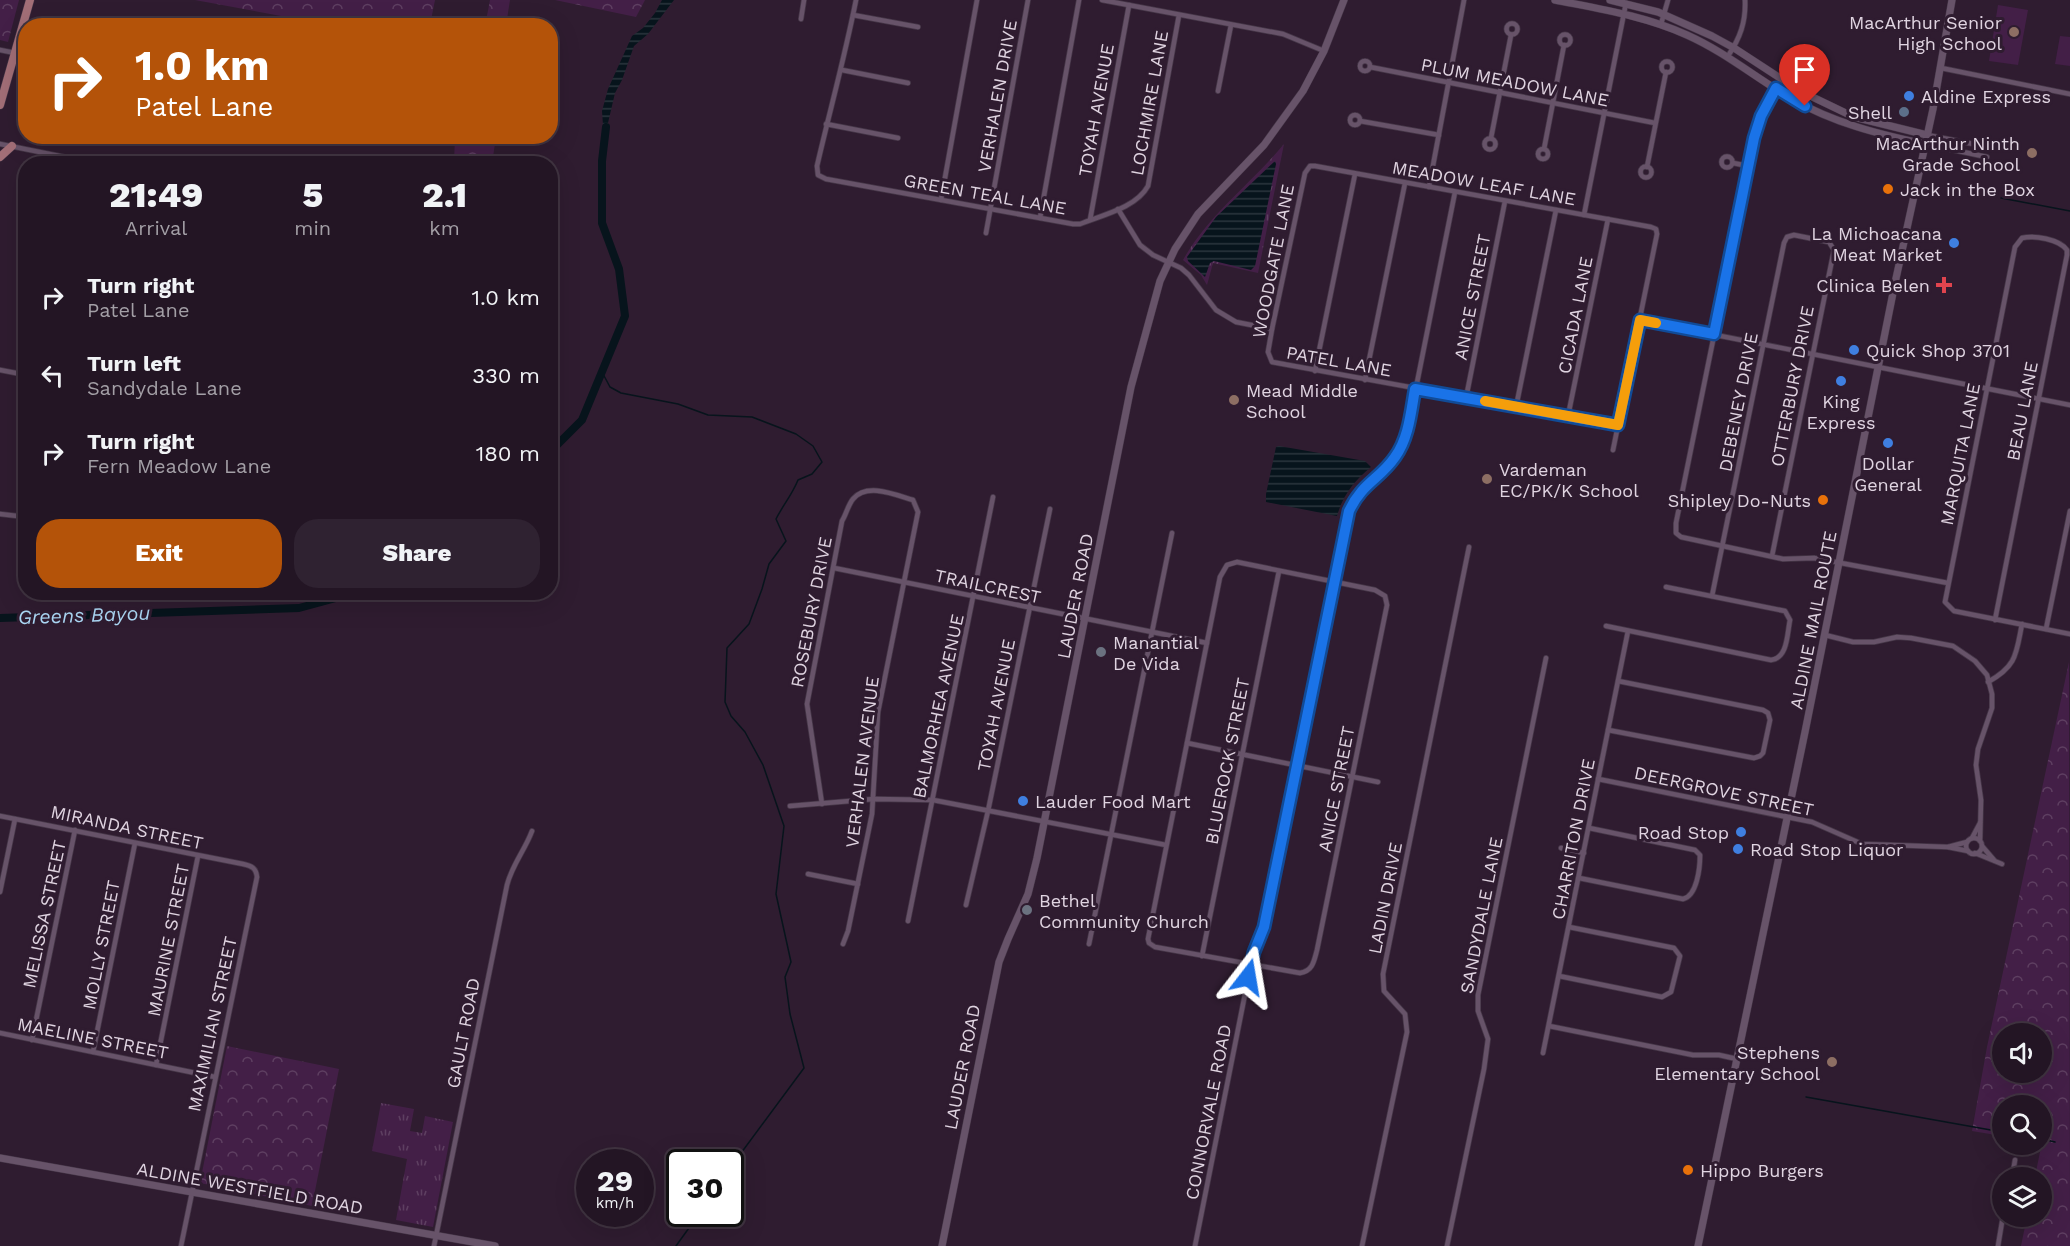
<!DOCTYPE html>
<html lang="en">
<head>
<meta charset="utf-8">
<style>
  :root { --surface:#231524; --page:#2f2231; --text:#f1f3f6; --muted:#a39fa6; --line:#403441; --accent:#b45309 }
  body { margin:0; font-family:"Work Sans",sans-serif; background:var(--page); color:var(--text); height:100vh; display:flex; flex-direction:column; font-size:22px; white-space:nowrap }
  * { box-sizing:border-box; margin:0 }
  p { font-size:20px; color:var(--muted) }
  .icon { flex:none; width:33px; height:33px; fill:none; stroke:currentColor; stroke-width:2; stroke-linecap:round; stroke-linejoin:round }
  .map { position:relative; flex:1; overflow:hidden }
  .details { position:absolute; left:18px; top:156px; width:540px; height:444px; display:flex; flex-direction:column; background:var(--surface); border-radius:24px; box-shadow:0 6px 24px #0002,0 0 0 2px var(--line) }
  .details>* { flex:none }
  .top-card { position:absolute; left:18px; top:18px; width:540px; height:126px; border-radius:24px; box-shadow:0 6px 24px #0002,0 0 0 2px var(--line); background:#b45309; color:#fff; overflow:hidden }
  .controls { position:absolute; left:1992px; top:1023px; display:grid; gap:12px }
  .controls a { display:grid; place-items:center; width:60px; height:60px; border-radius:50%; background:var(--surface); box-shadow:0 6px 24px #0002,0 0 0 2px var(--line); font-size:30px }
  .speed { position:absolute; left:576px; top:1149px; display:flex; gap:12px; font-size:30px; font-weight:700; text-align:center }
  .speed>* { display:grid; place-content:center; width:78px; height:78px; border-radius:50%; background:var(--surface); box-shadow:0 6px 24px #0002,0 0 0 2px var(--line); line-height:1 }
  .speed small { font-size:15px; font-weight:400 }
  .speed .limit { border:3px solid #111; border-radius:9px; background:#fff; color:#111 }
  .pin { position:absolute; display:grid; place-items:center; width:51px; height:51px; color:#fff; margin:-62px -26px; border-radius:50% 50% 50% 0; rotate:-45deg; box-shadow:0 0 6px #0007 }
  .pin .icon { rotate:45deg }
  .me { position:absolute; width:66px; margin:-33px; rotate:14deg; stroke-linejoin:round; filter:drop-shadow(0 0 4px #0008) }
  .turn { display:flex; align-items:center; gap:21px; height:126px; padding:0 18px; font-size:27px }
  .turn .icon { width:78px; height:78px; stroke-width:2.5 }
  .turn b { display:block; font-size:42px; line-height:51px }
  .eta { display:flex; justify-content:space-evenly; align-items:center; height:102px; text-align:center }
  .eta b { font-size:36px; font-weight:800; line-height:42px }
  .action { display:flex; gap:12px; margin-top:auto; padding:12px 18px }
  .action a { flex:1; height:69px; border-radius:24px; background:var(--accent); color:#fff; font-size:24px; font-weight:800; line-height:69px; text-align:center }
  .action a+a { background:var(--page); color:var(--text) }
  ul { padding:0; list-style:none }
  li { display:flex; align-items:center; gap:18px; height:78px; padding:0 18px }
  li div { flex:1 }
  li b { display:block; font-size:22px }
  li em { font-style:normal }
  .map>svg:first-child { display:block }
</style>
</head>
<body>
<div class="map">
<svg width="2070" height="1246" viewBox="0 0 2070 1246">
  <defs>
    <pattern id="grass-tufts" width="24" height="20" patternUnits="userSpaceOnUse" patternTransform="scale(1.5)"><rect width="24" height="20" fill="#431f47"/><path d="M3 7l-1-3M5 7V3M7 7l1-3M15 17l-1-3M17 17v-4M19 17l1-3" fill="none" stroke="#5e3f61"/></pattern>
    <pattern id="forest-crowns" width="20" height="18" patternUnits="userSpaceOnUse" patternTransform="scale(1.5)"><rect width="20" height="18" fill="#431f47"/><path d="M2 6a3 3 0 1 1 6 0M12 15a3 3 0 1 1 6 0" fill="none" stroke="#5e3f61"/></pattern>
    <pattern id="water-rules" width="6" height="5" patternUnits="userSpaceOnUse" patternTransform="scale(1.5)"><rect width="6" height="5" fill="#07141c"/><path d="M0 2.5h6" fill="none" stroke="#2b353d"/></pattern>
  </defs>
  <rect width="100%" height="100%" fill="#2f1c30"/>
  <g fill="url(#grass-tufts)">
    <path d="M1284,144L1258,273L1213,263L1207,285L1201,275L1183,260C1209,214 1251,184 1284,144Z"/>
    <path d="M381,1103L414,1109L410,1131L422,1133L425,1116L453,1122L433,1227L396,1220L407,1159L372,1151Z"/>
  </g>
  <g fill="url(#forest-crowns)" fill-rule="evenodd">
    <path d="M0,0H19L8,42L0,40Z"/>
    <path d="M195,0H435L430,25H330Z"/>
    <path d="M490,0H510L506,25L486,21Z"/>
    <path d="M555,0H645L636,17Z"/>
    <path d="M455,137H496L492,163H454Z"/>
    <path d="M2069,662L2070,1246H2021L2027,1217L2042,1216V1178L2035,1177L2042,1142V1106H2002V1136L1972,1131L1987,1047ZM2002,1034H2042V1072H2002Z"/>
    <path d="M227,1046L339,1069L312,1206L200,1183Z"/>
  </g>
  <g fill="#431f47">
    <path d="M1998,5L2028,10L2018,65L1989,61Z"/>
    <path d="M2060,36L2070,37V66L2055,64Z"/>
  </g>
  <g fill="url(#water-rules)">
    <path d="M662,0H674L648,34L634,46L622,80L615,93L604,140L602,111L608,89L632,36L643,28L655,13Z"/>
    <path d="M1275,161L1276,164L1255,266L1251,270L1214,261L1210,263L1205,277L1188,261L1187,257L1216,217Z"/>
    <path d="M1279,446L1365,461L1371,467C1354,481 1343,495 1337,516L1266,502V494L1276,447Z"/>
  </g>
  <g fill="none" stroke-linecap="round" stroke-linejoin="round">
    <g stroke="#07141c" stroke-width="1.5">
      <path d="M2001,198L2070,211"/>
      <path d="M602,372L610,387L621,393L678,404L708,415L752,417L796,434L813,446L822,462L812,474L798,480C792,495 783,505 776,519L786,541L769,564L762,589L749,624L727,648L725,702L731,716L745,732L763,765L784,826L776,894L791,962L785,977L790,1014L804,1068L730,1168"/>
      <path d="M1806,1097L2002,1132"/>
      <path d="M2042,1139L2055,1142"/>
      <path d="M676,1246L699,1214"/>
    </g>
    <g stroke="#07141c" stroke-width="8">
      <path d="M550,452L582,420L625,316L619,269L602,223V161L606,127"/>
      <path d="M0,618L299,608L336,598L345,592"/>
    </g>
    <defs>
      <g id="minor">
        <path d="M856,0C845,56 830,110 817,166L818,175L826,179L1073,224H1080C1102,215 1136,208 1148,186L1179,15"/>
        <path d="M1102,0L1283,34L1324,51"/>
        <path d="M853,15L918,27"/>
        <path d="M801,19L804,0"/>
        <circle cx="1512" cy="29" r="5.5"/>
        <path d="M1661,24L1668,0"/>
        <circle cx="1565" cy="40" r="5.5"/>
        <path d="M0,50L15,53"/>
        <path d="M1728,56C1740,38 1746,22 1745,0"/>
        <circle cx="1365" cy="66" r="5"/>
        <circle cx="1667" cy="67" r="5.5"/>
        <path d="M1370,67L1655,123"/>
        <path d="M1941,68L2070,94"/>
        <path d="M842,70L908,83"/>
        <path d="M1781,80L1761,116L1754,138L1676,523V533L1681,537L1783,559L1814,558L1948,583"/>
        <path d="M1218,91L1231,25"/>
        <circle cx="1355" cy="120" r="5"/>
        <path d="M1360,121L1439,135"/>
        <path d="M826,124L898,138"/>
        <path d="M1927,135L1989,147"/>
        <path d="M1491,138L1511,35"/>
        <circle cx="1490" cy="144" r="5.5"/>
        <path d="M0,144L99,164"/>
        <path d="M1925,144L1987,157"/>
        <circle cx="1543" cy="154" r="5"/>
        <path d="M1544,149L1564,45"/>
        <circle cx="1727" cy="162" r="5.5"/>
        <path d="M1733,163L1748,166"/>
        <circle cx="1646" cy="172" r="5.5"/>
        <path d="M1647,167L1666,72"/>
        <path d="M1429,187L1464,0"/>
        <path d="M941,200L977,0"/>
        <path d="M1118,209L1140,245L1153,255L1181,268L1189,275L1216,310L1236,322L1272,329"/>
        <path d="M1584,215L1626,3"/>
        <path d="M1040,218L1079,0"/>
        <path d="M1090,220L1129,5"/>
        <path d="M986,233L1028,0"/>
        <path d="M1640,320L2070,405"/>
        <path d="M0,370L26,375"/>
        <path d="M1315,371L1355,174"/>
        <path d="M1365,380L1405,183"/>
        <path d="M1466,398L1505,201"/>
        <path d="M1516,407L1556,210"/>
        <path d="M1568,416L1608,219"/>
        <path d="M1613,450C1628,378 1642,306 1657,234L1656,229L1651,227L1315,166H1310L1305,173L1272,329L1268,352L1272,362L1618,425"/>
        <path d="M0,514L26,517"/>
        <path d="M1237,562L1375,590L1385,596L1387,605L1317,950C1314,961 1313,971 1300,973L1155,947L1149,943L1148,939L1220,577L1227,565Z"/>
        <path d="M834,568L1207,643"/>
        <path d="M1712,596L1784,243L1787,237L1794,235L1829,242L1834,250L1772,556"/>
        <path d="M1995,620L2067,255V250C2059,239 2034,235 2022,238L2015,247L1945,602L1954,611L2070,634"/>
        <path d="M1606,626L1771,660C1788,658 1787,634 1790,620L1785,611L1666,587"/>
        <path d="M2046,629L2070,511"/>
        <path d="M1825,635L1853,642H1874L1897,637L1911,638L1953,646L1975,661L1987,675L1992,694V708L1978,749L1976,765L1981,800L1980,841"/>
        <path d="M1988,682C2017,666 2016,654 2022,624"/>
        <path d="M1608,730L1754,758L1760,756L1763,753L1770,720L1768,713L1763,710L1618,681"/>
        <path d="M1187,743L1378,782"/>
        <path d="M1598,779L1812,822L1862,844L1948,847L1967,842"/>
        <path d="M822,804L807,704L842,521C846,515 848,505 853,499C867,482 896,495 913,500L918,512L878,712L872,814L848,931L843,944"/>
        <path d="M790,806L874,799L933,800L1166,845"/>
        <path d="M0,816L243,864C252,866 256,868 257,877L181,1246"/>
        <path d="M1972,838L1980,823"/>
        <circle cx="1974" cy="846" r="8"/>
        <path d="M1982,846L1994,860"/>
        <path d="M1948,847L1968,851"/>
        <path d="M1561,848L1584,853"/>
        <path d="M1975,853L2002,864"/>
        <path d="M808,874L858,884"/>
        <path d="M1579,878L1683,899C1697,896 1700,868 1700,855L1695,850L1589,828"/>
        <path d="M0,892L15,819"/>
        <path d="M966,905L988,811L1050,509"/>
        <path d="M908,921L993,497"/>
        <path d="M1089,944L1172,533"/>
        <path d="M1202,956L1279,571"/>
        <path d="M1559,976L1662,997L1671,992L1680,956L1674,948L1569,927"/>
        <path d="M1549,1026L1693,1055H1719L1737,1059"/>
        <path d="M0,1033L215,1077"/>
        <path d="M32,1040L75,830"/>
        <path d="M93,1052L135,843"/>
        <path d="M1543,1053L1628,631"/>
        <path d="M156,1065L198,856"/>
        <path d="M2012,1178L2015,1160"/>
        <path d="M434,1246L507,885C512,865 525,850 532,831"/>
        <path d="M1195,1246L1251,964L1264,927L1349,511C1362,483 1380,479 1395,457C1405,444 1407,428 1411,413L1455,192"/>
        <path d="M1362,1246L1407,1032L1405,1014L1384,991L1383,974L1469,547"/>
        <path d="M1447,1246L1484,1069L1488,1039L1478,1011V995L1546,658"/>
        <path d="M1998,1246L2003,1216"/>
      </g>
      <g id="secondary">
        <path d="M1555,0C1600,9 1645,16 1687,35C1725,52 1756,78 1792,99C1834,123 1878,134 1925,144"/>
        <path d="M1610,0L1658,12L1712,36L1734,48L1800,91L1854,117L1927,135"/>
        <path d="M0,1158L495,1246"/>
        <path d="M942,1246L999,962L1008,939L1028,894L1037,858L1131,387L1160,281L1175,249L1198,214L1264,145L1303,91L1324,51L1344,0"/>
        <path d="M1698,1246L1805,732L1895,283L1933,109L1952,0"/>
      </g>
      <g id="primary">
        <path d="M0,105L30,0"/>
        <path d="M0,157L12,146"/>
      </g>
    </defs>
    <use href="#minor" stroke="#463748" stroke-width="6"/>
    <use href="#secondary" stroke="#463748" stroke-width="8"/>
    <use href="#primary" stroke="#463748" stroke-width="9"/>
    <use href="#minor" stroke="#675369" stroke-width="4.5"/>
    <use href="#secondary" stroke="#675369" stroke-width="7"/>
    <use href="#primary" stroke="#a26e77" stroke-width="8"/>
  </g>
  <g fill="none" stroke-linecap="round" stroke-linejoin="round">
    <defs>
      <path id="route" d="M1248,977L1254,952L1264,927L1349,511C1362,483 1380,479 1395,457C1409,438 1411,411 1415,389L1618,425L1640,320L1714,334L1754,138L1761,116L1776,88L1805,106"/>
    </defs>
    <use href="#route" stroke="#114b97" stroke-width="15"/>
    <use href="#route" stroke="#1a73e8" stroke-width="10"/>
    <path stroke="#f59e0b" stroke-width="10" d="M1485,401L1618,425L1640,320L1656,323"/>
  </g>
  <g fill="#8d6e63" stroke="#2f1c30" stroke-width="2">
    <circle cx="2014" cy="32" r="6"/>
    <circle cx="2032" cy="153" r="6"/>
    <circle cx="1234" cy="400" r="6"/>
    <circle cx="1487" cy="479" r="6"/>
    <circle cx="1832" cy="1062" r="6"/>
  </g>
  <g fill="#3f7fe0" stroke="#2f1c30" stroke-width="2">
    <circle cx="1909" cy="96" r="6"/>
    <circle cx="1954" cy="243" r="6"/>
    <circle cx="1854" cy="350" r="6"/>
    <circle cx="1841" cy="381" r="6"/>
    <circle cx="1888" cy="443" r="6"/>
    <circle cx="1023" cy="801" r="6"/>
    <circle cx="1741" cy="832" r="6"/>
    <circle cx="1738" cy="849" r="6"/>
  </g>
  <circle fill="#5c6f8a" stroke="#2f1c30" stroke-width="2" cx="1904" cy="112" r="6"/>
  <g fill="#e8710a" stroke="#2f1c30" stroke-width="2">
    <circle cx="1888" cy="189" r="6"/>
    <circle cx="1823" cy="500" r="6"/>
    <circle cx="1688" cy="1170" r="6"/>
  </g>
  <path fill="#e0444e" stroke="#2f1c30" stroke-width="2" d="M1941 276h6v6h6v6h-6v6h-6v-6h-6v-6h6z"/>
  <g fill="#6b7280" stroke="#2f1c30" stroke-width="2">
    <circle cx="1101" cy="652" r="6"/>
    <circle cx="1027" cy="910" r="6"/>
  </g>
  <g text-anchor="middle" dominant-baseline="central" stroke-width="6" stroke-linejoin="round" paint-order="stroke">
    <g font-size="18" fill="#e0d4e1" stroke="#2f1c30" text-anchor="start">
      <text x="2002" y="22" text-anchor="end">MacArthur Senior<tspan x="2002" dy="21">High School</tspan></text>
      <text x="1921" y="96">Aldine Express</text>
      <text x="1892" y="112" text-anchor="end">Shell</text>
      <text x="2020" y="143" text-anchor="end">MacArthur Ninth<tspan x="2020" dy="21">Grade School</tspan></text>
      <text x="1900" y="189">Jack in the Box</text>
      <text x="1942" y="233" text-anchor="end">La Michoacana<tspan x="1942" dy="21">Meat Market</tspan></text>
      <text x="1930" y="285" text-anchor="end">Clinica Belen</text>
      <text x="1866" y="350">Quick Shop 3701</text>
      <text x="1246" y="390">Mead Middle<tspan x="1246" dy="21">School</tspan></text>
      <text x="1841" y="401" text-anchor="middle">King<tspan x="1841" dy="21">Express</tspan></text>
      <text x="1888" y="463" text-anchor="middle">Dollar<tspan x="1888" dy="21">General</tspan></text>
      <text x="1499" y="469">Vardeman<tspan x="1499" dy="21">EC/PK/K School</tspan></text>
      <text x="1811" y="500" text-anchor="end">Shipley Do-Nuts</text>
      <text x="1113" y="642">Manantial<tspan x="1113" dy="21">De Vida</tspan></text>
      <text x="1035" y="801">Lauder Food Mart</text>
      <text x="1729" y="832" text-anchor="end">Road Stop</text>
      <text x="1750" y="849">Road Stop Liquor</text>
      <text x="1039" y="900">Bethel<tspan x="1039" dy="21">Community Church</tspan></text>
      <text x="1820" y="1052" text-anchor="end">Stephens<tspan x="1820" dy="21">Elementary School</tspan></text>
      <text x="1700" y="1170">Hippo Burgers</text>
    </g>
    <g font-size="18" fill="#e0d4e1" stroke="#2f1c30">
      <text transform="translate(1515 82) rotate(11)">PLUM MEADOW LANE</text>
      <text transform="translate(997 96) rotate(-80)">VERHALEN DRIVE</text>
      <text transform="translate(1149 103) rotate(-80)">LOCHMIRE LANE</text>
      <text transform="translate(1096 110) rotate(-80)">TOYAH AVENUE</text>
      <text transform="translate(1484 183) rotate(10)">MEADOW LEAF LANE</text>
      <text transform="translate(985 194) rotate(10)">GREEN TEAL LANE</text>
      <text transform="translate(1273 261) rotate(-79)">WOODGATE LANE</text>
      <text transform="translate(1472 297) rotate(-79)">ANICE STREET</text>
      <text transform="translate(1575 315) rotate(-79)">CICADA LANE</text>
      <text transform="translate(1339 361) rotate(10)">PATEL LANE</text>
      <text transform="translate(1792 386) rotate(-79)">OTTERBURY DRIVE</text>
      <text transform="translate(1738 402) rotate(-79)">DEBENEY DRIVE</text>
      <text transform="translate(2022 411) rotate(-79)">BEAU LANE</text>
      <text transform="translate(1960 454) rotate(-79)">MARQUITA LANE</text>
      <text transform="translate(988 586) rotate(12)">TRAILCREST</text>
      <text transform="translate(1075 596) rotate(-79)">LAUDER ROAD</text>
      <text transform="translate(811 612) rotate(-79)">ROSEBURY DRIVE</text>
      <text transform="translate(1813 620) rotate(-79)">ALDINE MAIL ROUTE</text>
      <text transform="translate(996 705) rotate(-79)">TOYAH AVENUE</text>
      <text transform="translate(938 706) rotate(-78)">BALMORHEA AVENUE</text>
      <text transform="translate(1227 761) rotate(-79)">BLUEROCK STREET</text>
      <text transform="translate(862 762) rotate(-83)">VERHALEN AVENUE</text>
      <text transform="translate(1336 789) rotate(-79)">ANICE STREET</text>
      <text transform="translate(1724 791) rotate(12)">DEERGROVE STREET</text>
      <text transform="translate(127 827) rotate(12)">MIRANDA STREET</text>
      <text transform="translate(1573 839) rotate(-79)">CHARRITON DRIVE</text>
      <text transform="translate(1385 898) rotate(-79)">LADIN DRIVE</text>
      <text transform="translate(44 914) rotate(-78)">MELISSA STREET</text>
      <text transform="translate(1481 915) rotate(-79)">SANDYDALE LANE</text>
      <text transform="translate(168 940) rotate(-79)">MAURINE STREET</text>
      <text transform="translate(101 945) rotate(-79)">MOLLY STREET</text>
      <text transform="translate(212 1024) rotate(-78)">MAXIMILIAN STREET</text>
      <text transform="translate(463 1033) rotate(-79)">GAULT ROAD</text>
      <text transform="translate(93 1038) rotate(11)">MAELINE STREET</text>
      <text transform="translate(962 1067) rotate(-79)">LAUDER ROAD</text>
      <text transform="translate(1208 1112) rotate(-79)">CONNORVALE ROAD</text>
      <text transform="translate(250 1188) rotate(10)">ALDINE WESTFIELD ROAD</text>
    </g>
    <g font-size="20" font-style="italic" fill="#acd8f5" stroke="#2f1c30">
      <text transform="translate(84 615) rotate(-2)">Greens Bayou</text>
    </g>
  </g>
</svg>
<div class="controls">
<a><svg class="icon" aria-label="sound" viewBox="0 0 24 24"><path d="M4 9h4l5-4v14l-5-4H4zM17 9q2 3 0 6"/></svg></a>
<a><svg class="icon" aria-label="search" viewBox="0 0 24 24"><circle cx="10" cy="10" r="6"/><path d="M15 15l6 6"/></svg></a>
<a><svg class="icon" aria-label="layers" viewBox="0 0 24 24"><path d="M12 4l9 5-9 5-9-5zM3 14l9 5 9-5"/></svg></a>
</div>
<div class="speed"><div>29<small>km/h</small></div><div class="limit">30</div></div>
<div class="pin" style="left:1805px;top:106px;background:#d93025"><svg class="icon" aria-label="arrive" viewBox="0 0 24 24"><path d="M6 21V4h12l-3 4 3 4H6"/></svg></div>
<svg class="me" style="left:1248px;top:977px" viewBox="-20 -20 40 40"><path d="M0-17L14 15 0 8-14 15z" fill="#1a73e8" stroke="#fff" stroke-width="4"/></svg>
<div class="top-card">
<div class="turn"><svg class="icon" aria-label="right" viewBox="0 0 24 24"><path d="M7 20v-9h11M14 6l5 5-5 5"/></svg><div><b>1.0 km</b>Patel Lane</div></div>
</div>
<section class="details">
<div class="eta">
<div><b>21:49</b><p>Arrival</p></div>
<div><b>5</b><p>min</p></div>
<div><b>2.1</b><p>km</p></div>
</div>
<ul>
<li><svg class="icon" aria-label="right" viewBox="0 0 24 24"><path d="M7 20v-9h11M14 6l5 5-5 5"/></svg><div><b>Turn right</b><p>Patel Lane</p></div><em>1.0 km</em></li>
<li><svg class="icon" aria-label="left" viewBox="0 0 24 24"><path d="M17 20v-9H6M10 6l-5 5 5 5"/></svg><div><b>Turn left</b><p>Sandydale Lane</p></div><em>330 m</em></li>
<li><svg class="icon" aria-label="right" viewBox="0 0 24 24"><path d="M7 20v-9h11M14 6l5 5-5 5"/></svg><div><b>Turn right</b><p>Fern Meadow Lane</p></div><em>180 m</em></li>
</ul>
<div class="action"><a>Exit</a><a>Share</a></div>
</section>
</div>
</body>
</html>
